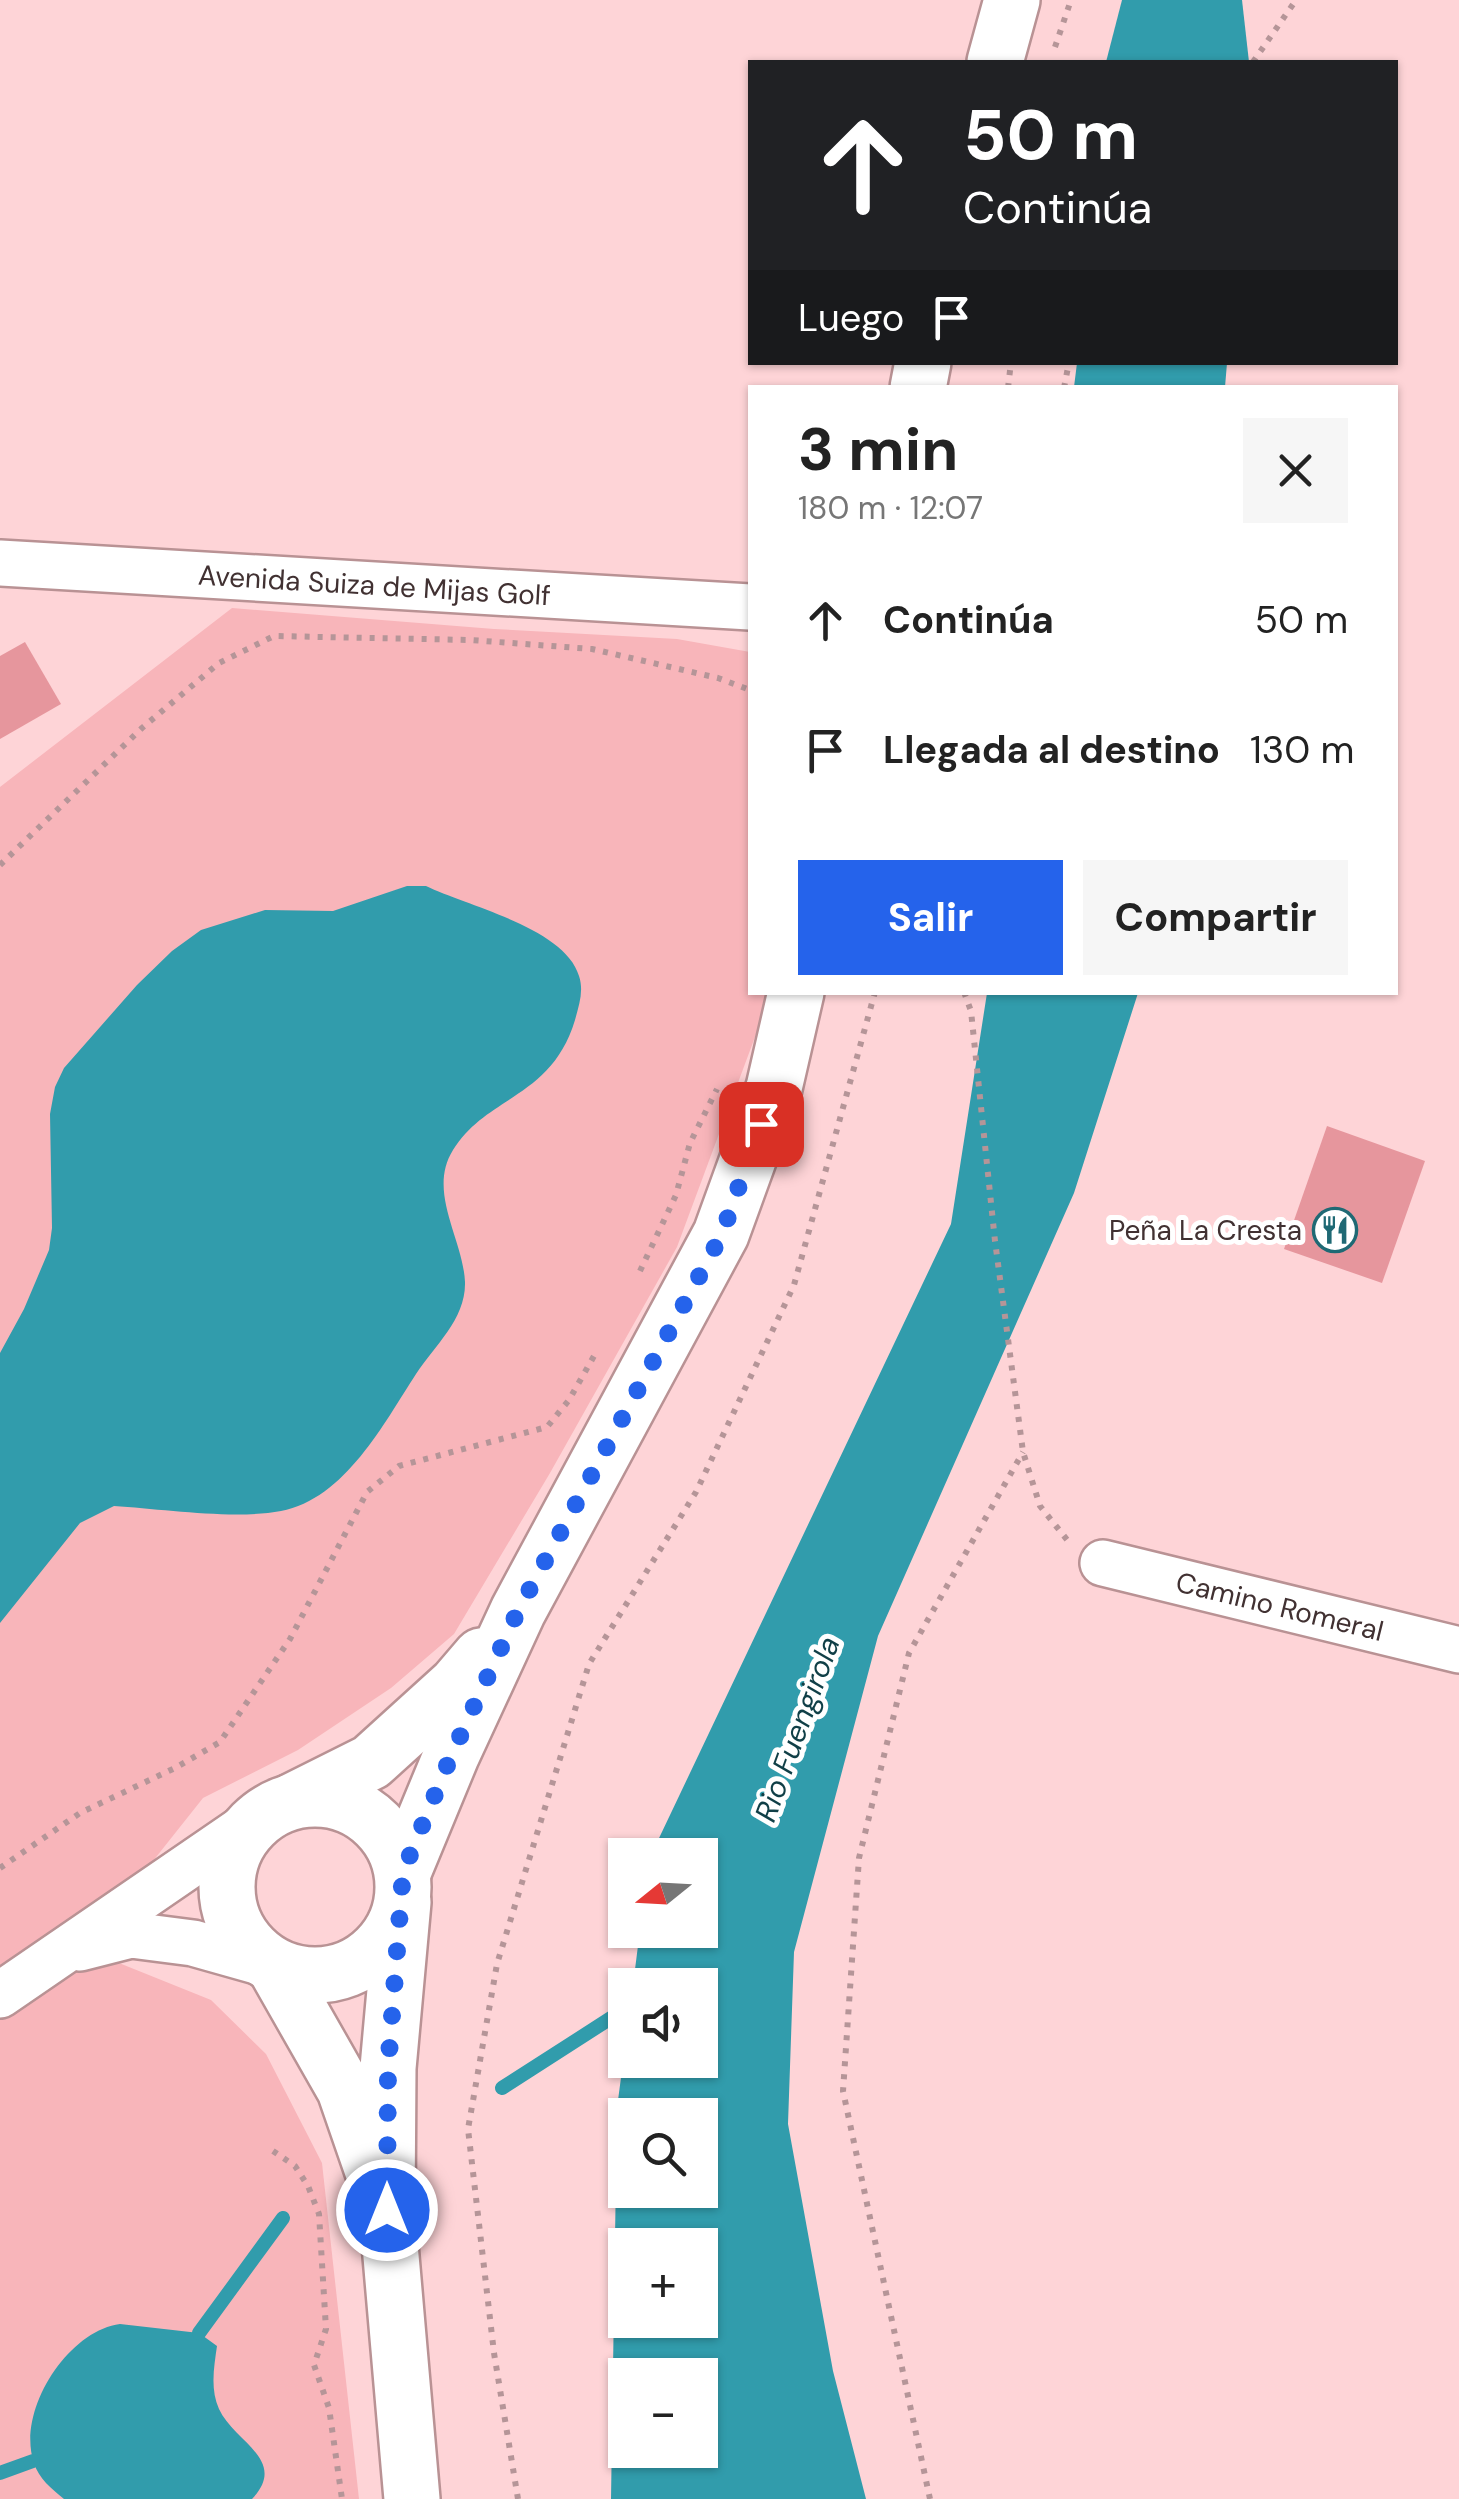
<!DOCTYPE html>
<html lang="es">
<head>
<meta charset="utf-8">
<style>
  :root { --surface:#fff; --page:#f6f6f6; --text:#222; --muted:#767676; --accent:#2563eb }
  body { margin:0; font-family:"DM Sans",sans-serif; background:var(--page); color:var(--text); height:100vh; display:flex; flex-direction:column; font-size:38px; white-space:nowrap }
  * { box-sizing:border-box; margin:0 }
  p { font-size:32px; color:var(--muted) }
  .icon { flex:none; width:55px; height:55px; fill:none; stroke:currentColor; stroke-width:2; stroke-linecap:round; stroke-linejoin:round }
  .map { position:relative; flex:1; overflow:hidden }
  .sheet { position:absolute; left:748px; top:385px; width:650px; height:610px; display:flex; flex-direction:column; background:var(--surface); border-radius:0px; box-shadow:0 2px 8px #0004 }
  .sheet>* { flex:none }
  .guide { position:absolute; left:748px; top:60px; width:650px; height:305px; border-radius:0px; box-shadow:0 2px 8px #0004; background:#202124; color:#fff; overflow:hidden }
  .needle { width:65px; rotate:252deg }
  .tools { position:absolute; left:608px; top:1838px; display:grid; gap:20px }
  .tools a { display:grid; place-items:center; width:110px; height:110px; border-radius:0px; background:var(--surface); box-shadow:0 2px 8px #0004; font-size:50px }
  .pin { position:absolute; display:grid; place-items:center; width:85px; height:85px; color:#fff; margin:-42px; border-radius:20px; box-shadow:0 5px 15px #0006 }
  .me { position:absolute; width:110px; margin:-55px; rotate:0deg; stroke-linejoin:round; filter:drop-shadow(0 0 8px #0008) }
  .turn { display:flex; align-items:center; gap:35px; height:210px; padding:0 50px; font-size:45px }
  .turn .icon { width:130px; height:130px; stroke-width:2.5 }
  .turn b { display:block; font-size:70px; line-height:85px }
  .then { display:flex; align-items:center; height:95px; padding:0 50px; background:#0003; gap:20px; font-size:38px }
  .round { display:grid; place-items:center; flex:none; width:105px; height:105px; border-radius:0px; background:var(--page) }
  .overview { display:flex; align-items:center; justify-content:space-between; height:170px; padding:0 50px }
  h1 { font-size:60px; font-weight:700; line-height:75px }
  .primary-button { display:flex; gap:20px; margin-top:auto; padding:20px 50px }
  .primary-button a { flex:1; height:115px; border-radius:0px; background:var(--accent); color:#fff; font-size:40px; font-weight:700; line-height:115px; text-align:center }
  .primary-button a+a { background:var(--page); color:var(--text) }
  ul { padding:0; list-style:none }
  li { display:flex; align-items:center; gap:30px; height:130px; padding:0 50px }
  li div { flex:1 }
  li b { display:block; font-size:38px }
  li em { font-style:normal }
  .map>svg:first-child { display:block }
</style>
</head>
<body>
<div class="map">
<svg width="1459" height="2499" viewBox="0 0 1459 2499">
  <rect width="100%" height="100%" fill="#fed4d7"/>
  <path fill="#f8b5ba" d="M232,608L494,629L677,639L750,652V992L769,993L765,1010L677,1247L550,1473L454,1634L391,1688L298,1750L203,1798L149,1866L104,1898L119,1963L211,2000L266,2054L322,2163L359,2499H0V787Z"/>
  <g fill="#319cac" fill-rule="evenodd">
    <path d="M1122,0H1242L1249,62H1106Z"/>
    <path d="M1077,363V362L1227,363L1225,387H1074Z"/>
    <path d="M407,886H426C467,906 565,928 579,976C584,991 579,1005 575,1020C551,1099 487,1095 453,1150C427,1192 463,1238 465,1282C466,1319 435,1345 416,1374C384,1423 345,1499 281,1511C234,1520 163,1509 114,1506L80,1523L0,1623V1353L24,1309L49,1250L52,1228L50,1114L55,1087L64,1068L137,985L172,951L201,930L265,910L333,911Z"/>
    <path d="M987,993H1138L1074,1193L878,1636L794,1952L788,2124L833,2371L866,2499H611L617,2108L625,2047V2060H700V1985H633L640,1930H700V1855H651L951,1224ZM700,2115V2190H625V2115ZM700,2245V2320H625V2245ZM700,2375V2450H625V2375Z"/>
    <path d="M120,2324L199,2333L217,2346C214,2367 210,2389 219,2409C234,2442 289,2460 252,2499H64C51,2488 39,2479 34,2463C16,2412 67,2331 120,2324Z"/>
  </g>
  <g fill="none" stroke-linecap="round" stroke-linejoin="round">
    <g stroke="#319cac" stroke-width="14">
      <path d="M502,2088L625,2009"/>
      <path d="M199,2333L283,2218"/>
      <path d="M0,2473L33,2461"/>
    </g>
  </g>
  <g fill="#e6969d">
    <path d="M25,642L61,704L0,739V656Z"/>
    <path d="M1327,1126L1425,1161L1382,1283L1284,1249Z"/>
  </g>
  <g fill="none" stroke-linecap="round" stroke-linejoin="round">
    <defs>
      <g id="minor">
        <path id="s1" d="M0,563L750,607"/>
        <path id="s2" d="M1103,1563L1459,1650"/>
        <path d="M80,1948L131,1935L193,1943L267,1964"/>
        <path d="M0,1995L267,1812"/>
      </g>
      <g id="tertiary">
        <path d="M995,62L1012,0"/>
        <path d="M918,388L923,362"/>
        <circle cx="315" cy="1887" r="88"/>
        <path d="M293,1801L371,1762L457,1684L481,1656"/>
        <path d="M403,1872L451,1756L518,1611L721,1234L774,1088L796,992"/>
        <path d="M403,1902L388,2068L387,2210L412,2499"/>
        <path d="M275,1967L345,2090L374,2174"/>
      </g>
    </defs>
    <use href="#minor" stroke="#b99294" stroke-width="50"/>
    <use href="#tertiary" stroke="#b99294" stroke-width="60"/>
    <g stroke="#b59598" stroke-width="6" stroke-dasharray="5 8" stroke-linecap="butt">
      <path d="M1055,47L1071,0"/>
      <path d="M1253,62L1296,0"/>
      <path d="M1008,388L1011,362"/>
      <path d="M1064,388L1069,362"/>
      <path d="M0,865L142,728L219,663L274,636L471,640L592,649L718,678L750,690"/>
      <path d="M964,992L971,1011L995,1241L1023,1452L1040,1506L1068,1541"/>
      <path d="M640,1271L676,1195L690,1143L717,1089"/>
      <path d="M0,1868L80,1813L175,1768L220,1742L290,1639L367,1492L399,1466L547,1427L569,1400L594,1356"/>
      <path d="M273,2151L295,2166L308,2186L319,2214L326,2329L314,2365L329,2408L342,2499"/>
      <path d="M518,2499L494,2353L468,2129L497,1964L589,1664L696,1492L794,1285L875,992"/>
      <path d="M930,2499L843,2091L859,1858L909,1653L1023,1452"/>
    </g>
    <use href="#minor" stroke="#fff" stroke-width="45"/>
    <use href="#tertiary" stroke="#fff" stroke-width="55"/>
  </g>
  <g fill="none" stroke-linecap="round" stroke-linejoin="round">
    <path stroke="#2563eb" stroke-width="18" stroke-dasharray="0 32.4" d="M387,2210L388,2068L403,1872L451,1756L518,1611L722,1234L761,1124"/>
  </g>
  <defs>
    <symbol id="restaurant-ring" viewBox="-11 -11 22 22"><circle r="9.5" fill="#fff" stroke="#1f6974" stroke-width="1.5"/><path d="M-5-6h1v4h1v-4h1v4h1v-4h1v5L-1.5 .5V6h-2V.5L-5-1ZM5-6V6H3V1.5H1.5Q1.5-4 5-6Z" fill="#1f6974"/></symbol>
  </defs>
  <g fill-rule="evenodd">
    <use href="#restaurant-ring" x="1310" y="1205" width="50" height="50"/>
  </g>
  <g text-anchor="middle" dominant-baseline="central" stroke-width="10" stroke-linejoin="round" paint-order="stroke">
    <g font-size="28" fill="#413132" stroke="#fff">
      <text stroke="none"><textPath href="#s1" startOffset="375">Avenida Suiza de Mijas Golf</textPath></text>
      <text stroke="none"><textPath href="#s2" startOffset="182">Camino Romeral</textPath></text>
    </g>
    <g font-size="28" fill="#413132" stroke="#fff" text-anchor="end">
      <text x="1302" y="1230">Peña La Cresta</text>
    </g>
    <g font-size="30" font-style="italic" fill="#103f47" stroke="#fff">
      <text transform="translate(797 1729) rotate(-70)">Rio Fuengirola</text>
    </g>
  </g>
</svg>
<div class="tools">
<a><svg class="needle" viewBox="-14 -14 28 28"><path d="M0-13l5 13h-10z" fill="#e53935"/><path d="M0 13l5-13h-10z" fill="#767676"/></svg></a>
<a><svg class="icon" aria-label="sound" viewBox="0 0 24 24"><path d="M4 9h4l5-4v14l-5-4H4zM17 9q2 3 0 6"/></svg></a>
<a><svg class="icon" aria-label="search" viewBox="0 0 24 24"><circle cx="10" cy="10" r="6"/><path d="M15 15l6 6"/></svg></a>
<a>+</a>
<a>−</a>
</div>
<div class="pin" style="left:761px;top:1124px;background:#d93025"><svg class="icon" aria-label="arrive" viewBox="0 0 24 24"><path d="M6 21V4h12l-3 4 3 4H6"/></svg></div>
<svg class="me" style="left:387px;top:2210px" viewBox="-20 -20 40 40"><circle r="17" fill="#2563eb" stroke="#fff" stroke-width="3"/><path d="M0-11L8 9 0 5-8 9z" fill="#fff"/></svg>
<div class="guide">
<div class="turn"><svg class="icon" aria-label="ahead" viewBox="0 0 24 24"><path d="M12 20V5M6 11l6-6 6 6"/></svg><div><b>50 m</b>Continúa</div></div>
<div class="then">Luego<svg class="icon" aria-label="arrive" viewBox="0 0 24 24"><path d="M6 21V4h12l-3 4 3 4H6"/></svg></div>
</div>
<section class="sheet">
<div class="overview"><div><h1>3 min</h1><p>180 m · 12:07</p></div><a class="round"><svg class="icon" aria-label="close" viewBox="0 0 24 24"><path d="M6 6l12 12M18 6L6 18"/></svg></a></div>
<ul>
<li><svg class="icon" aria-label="ahead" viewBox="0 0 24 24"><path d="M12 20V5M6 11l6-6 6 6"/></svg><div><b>Continúa</b></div><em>50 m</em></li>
<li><svg class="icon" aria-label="arrive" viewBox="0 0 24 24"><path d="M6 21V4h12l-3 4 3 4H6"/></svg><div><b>Llegada al destino</b></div><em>130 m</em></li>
</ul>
<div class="primary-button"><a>Salir</a><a>Compartir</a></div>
</section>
</div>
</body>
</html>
